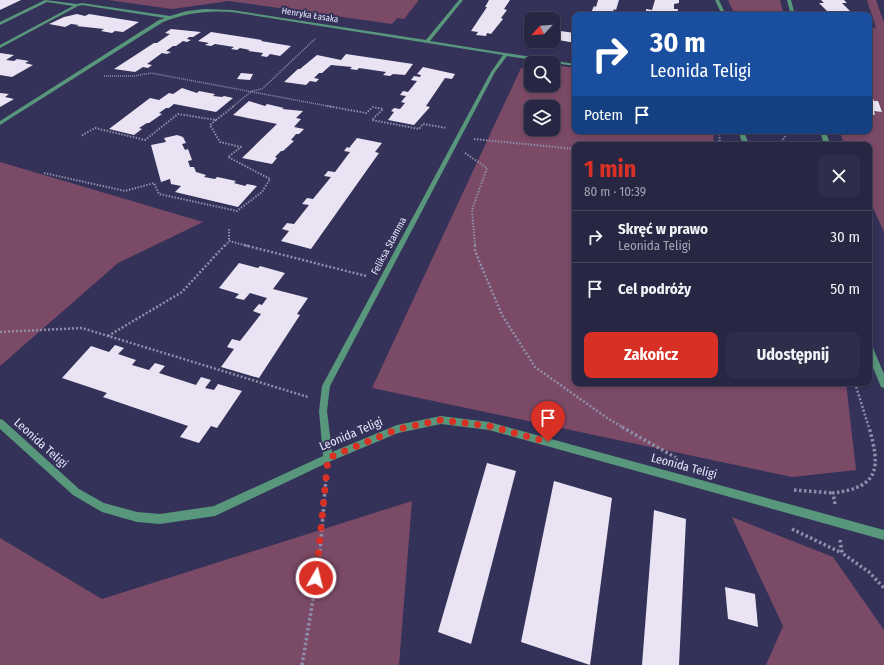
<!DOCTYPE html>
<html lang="pl">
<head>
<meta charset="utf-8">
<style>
  :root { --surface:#272643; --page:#2f2e4a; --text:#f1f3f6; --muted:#a4a5b2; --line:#43435c; --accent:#d93025 }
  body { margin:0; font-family:"Fira Sans Condensed",sans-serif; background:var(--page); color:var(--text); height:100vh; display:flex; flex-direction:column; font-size:15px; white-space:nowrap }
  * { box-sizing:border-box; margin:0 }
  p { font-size:13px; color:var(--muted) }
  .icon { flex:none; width:22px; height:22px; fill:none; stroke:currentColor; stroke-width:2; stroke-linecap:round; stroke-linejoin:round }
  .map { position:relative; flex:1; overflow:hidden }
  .sheet { position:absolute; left:572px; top:142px; width:300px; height:244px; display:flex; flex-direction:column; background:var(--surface); border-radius:8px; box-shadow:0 2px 6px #0003,0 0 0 1px var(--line) }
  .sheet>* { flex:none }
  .top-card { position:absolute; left:572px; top:12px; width:300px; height:122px; border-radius:8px; box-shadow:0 2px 6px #0003,0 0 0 1px var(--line); background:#1a4fa0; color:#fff; overflow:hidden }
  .needle { width:26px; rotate:244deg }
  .buttons { position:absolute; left:524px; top:12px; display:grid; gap:8px }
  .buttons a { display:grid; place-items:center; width:36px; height:36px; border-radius:8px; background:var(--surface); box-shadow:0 2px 6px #0003,0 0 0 1px var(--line); font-size:20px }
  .pin { position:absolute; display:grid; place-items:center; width:34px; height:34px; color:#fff; margin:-41px -17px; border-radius:50% 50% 50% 0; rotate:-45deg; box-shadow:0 0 4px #0007 }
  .pin .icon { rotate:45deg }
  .me { position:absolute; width:44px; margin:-22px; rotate:8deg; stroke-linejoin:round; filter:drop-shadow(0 0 3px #0008) }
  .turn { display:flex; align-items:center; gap:14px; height:84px; padding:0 12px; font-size:18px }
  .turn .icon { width:52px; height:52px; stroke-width:2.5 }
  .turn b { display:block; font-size:28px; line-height:34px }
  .then { display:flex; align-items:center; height:38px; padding:0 12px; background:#0003; gap:8px; font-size:15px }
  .round { display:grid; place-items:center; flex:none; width:42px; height:42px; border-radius:8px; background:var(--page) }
  .headline { display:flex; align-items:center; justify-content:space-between; height:68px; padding:0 12px }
  h1 { font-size:24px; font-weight:700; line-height:30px; color:var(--accent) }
  .cta { display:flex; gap:8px; margin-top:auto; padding:8px 12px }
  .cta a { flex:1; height:46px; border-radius:8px; background:var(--accent); color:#fff; font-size:16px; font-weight:700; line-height:46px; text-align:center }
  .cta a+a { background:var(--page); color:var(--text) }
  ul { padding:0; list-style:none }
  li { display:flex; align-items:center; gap:12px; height:52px; padding:0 12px; border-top:1px solid var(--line) }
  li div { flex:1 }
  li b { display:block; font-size:15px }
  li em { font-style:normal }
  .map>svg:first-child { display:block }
</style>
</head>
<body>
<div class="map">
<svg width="884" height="665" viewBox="0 0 884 665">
  <rect width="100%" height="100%" fill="#343259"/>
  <g fill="#7b4a67" fill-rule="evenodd">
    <path d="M108,0H419L404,19L397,18L392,24L229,1L172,9Z"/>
    <path d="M728,0H780L784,15H735Z"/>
    <path d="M867,0H876L884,23V232L869,199V145H845L839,131H869V27L876,28Z"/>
    <path d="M553,65L575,68V131H714L713,145H575V383H846L856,470L792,477L372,388L521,68L531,67V85H553ZM531,107H553V129H531Z"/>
    <path d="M0,162L203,222L118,263L0,366Z"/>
    <path d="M412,501L399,665H0V538L102,599Z"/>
    <path d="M732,517L833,557L884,630V665H766L783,626Z"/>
  </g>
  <g fill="#e9e3f3">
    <path d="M0,0H21L0,10Z"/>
    <path d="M489,0H510L504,9L507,10L501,18L503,19L491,34L487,33L486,36L476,35L478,32L471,31L487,7H485Z"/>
    <path d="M598,0H619L616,10L614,9L612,15H590L594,6L596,7Z"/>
    <path d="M655,0H679V3L674,4V9H678L677,15H649V12L646,11V9L652,10Z"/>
    <path d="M821,0H844L847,3H842L850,11H844L849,15H826L821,11H827L819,3H824Z"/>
    <path d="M77,14L85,16L89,14L139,22L123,32L115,31L112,33L101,31L104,29L76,26L79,25L71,24L65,27L49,24L64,17Z"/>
    <path d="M171,29L201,32L193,37H189L187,39L191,40L187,42L183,41L176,46H173L166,51L171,52L167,54L162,53L147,64L152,65L148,68L143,67L135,72L114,69L154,43H157L170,34L165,33Z"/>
    <path d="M553,30L575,33V43L553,39Z"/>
    <path d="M211,32L262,40L261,41L291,46L280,56L270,54L267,57L261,56L263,53L248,51L250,50L240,48L237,50L231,49L234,47L215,44L211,46L205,45L209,43L198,41Z"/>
    <path d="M0,53L14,55L6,60L14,61L17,59L29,61L25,63L33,65L12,77L0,75Z"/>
    <path d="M346,54L413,64L405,75L393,74L390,76L383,75L386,72L359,68L357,70L350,69L352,67L331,65L322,73H319L314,78L319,79L316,82L310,81L306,85L284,82L298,69H300L317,55L341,60Z"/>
    <path d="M423,67L455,74L452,79L445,78L426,106L430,107L414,125L388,120L394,112L391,111L394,108L400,109L405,103L401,102L406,96L400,95L403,91L408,92L417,81L411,80L414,76L420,77L421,75L417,74Z"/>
    <path d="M241,73L253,74L250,80L237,79Z"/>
    <path d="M182,88L197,93L199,91L215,94L213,96L222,97L224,96L233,98L216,112L174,104L169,108H166L159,113L162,114L149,123H147L139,128L142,129L134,135L109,129L150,98L159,100L169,93L173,94Z"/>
    <path d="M0,93L9,94L5,97L14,99L0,107Z"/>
    <path d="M869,96H872L874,101H878L882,112L874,111L875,115L869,114Z"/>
    <path d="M249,101L265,106L267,104L284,108L282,109L303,111L296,118L301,119L294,127L304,129L299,134H296L291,140L294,141L283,151H281L275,157L277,158L272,164L242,158L277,124L233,115Z"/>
    <path d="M177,135L183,137L186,143L182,144L185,150L188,149L192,160L188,161L190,167H194L196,172L206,175L204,177L215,179L217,177L222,178L236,181L234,183L245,186L247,184L257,186L238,207L175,192L181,186L171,184L170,179L161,182L151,145L166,142L164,138Z"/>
    <path d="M357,138L382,143L375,152L379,153L311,249L281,241L289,231L282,229L287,223L294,224L309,205L302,204L307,198L313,199L331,177L324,176L328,171L335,172L350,152L344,151L347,147L349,148Z"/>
    <path d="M239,263L258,268L260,266L285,273L273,289L308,298L297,314L300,315L259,378L221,367L234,349L227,347L232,339L240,341L261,314L253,311L259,304L262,305L267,298L250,293L244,300L235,298L239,294L219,288Z"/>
    <path d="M115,345L124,348L118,354L136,360L132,365L149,370L155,363L165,366L159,373L196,385L201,377L211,380L205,388L214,390L218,384L242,391L217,428L211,426L199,443L180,437L188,426L103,397L107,393L62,378L91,346L109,352Z"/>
    <path d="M487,463L516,471L471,644L438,632Z"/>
    <path d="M554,481L612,498L590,665L521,642Z"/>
    <path d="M654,510L686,519L679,665H642Z"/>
    <path d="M725,587L755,594L758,627L728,619Z"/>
  </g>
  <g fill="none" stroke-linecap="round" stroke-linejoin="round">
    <g stroke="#8f8eab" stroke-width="1.5" stroke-dasharray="1 1" stroke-linecap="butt">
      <path d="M104,76H134L151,73L333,107"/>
      <path d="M232,107L252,91L262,89L315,39"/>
    </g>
    <g stroke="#8f8eab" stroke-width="2" stroke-dasharray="1.5 1.5" stroke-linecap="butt">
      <path d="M327,106L366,113L373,107L383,109L372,120L419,129L423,124L447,128"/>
      <path d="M216,120L234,106"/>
      <path d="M719,131L720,145"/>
      <path d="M791,131L796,133"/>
      <path d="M474,139L575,149"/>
      <path d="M780,145L788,131"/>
      <path d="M465,153L487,168L472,210L475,246"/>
      <path d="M44,173L125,191L154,183L159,194L237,211L262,192L270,179L228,157L241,147L220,142L210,125L216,120L178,114L145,140L95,128L81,136"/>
      <path d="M229,229V241L248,246"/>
      <path d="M225,246L229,241"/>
    </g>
    <g stroke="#8f8eab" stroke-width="2.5" stroke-dasharray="2 2" stroke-linecap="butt">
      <path d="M244,245L366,276"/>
      <path d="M475,245V251L502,315L535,367L607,418L624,428"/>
      <path d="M0,332L82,328L308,397"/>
      <path d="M108,336L182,292L225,245"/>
      <path d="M855,383L869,428"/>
    </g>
    <g stroke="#8f8eab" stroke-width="3.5" stroke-dasharray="2.5 2.5" stroke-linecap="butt">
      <path d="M622,427L678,459"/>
      <path d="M794,490L833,493"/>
      <path d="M835,504L833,493C881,487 880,467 869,427"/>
      <path d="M792,529L842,553"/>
      <path d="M840,540L842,553L869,572L884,588"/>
      <path d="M302,665L319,564L326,478"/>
    </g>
    <g fill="#58977b" fill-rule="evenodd">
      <path d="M45,0L77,4L82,3L170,16L187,11L205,9L232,10L426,40L459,0H463L430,41L575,64V66L507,56L495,72L330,386L327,411L332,452L397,425L441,416L489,422L884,530V540L489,430L441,424L398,433L331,461L215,516L160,524L137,522L102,512L73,495L0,429V419L3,420L79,489L104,503L137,512L160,514L214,506L323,456L319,411L322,386L491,72L503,55L232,12C208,10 185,13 163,22L0,125V121L159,20L165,18L82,5L78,6L0,48V45L73,6L47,2L0,25V22Z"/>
      <path d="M787,0H791L795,15H791Z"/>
      <path d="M820,131H826L830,145H824Z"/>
    </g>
    <g fill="#58977b" fill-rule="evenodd">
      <path d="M715,0H719L726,15H722Z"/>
      <path d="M738,131H744L749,145H743Z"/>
      <path d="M869,345L872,346L873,348L884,374V388L881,387L869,358Z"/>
    </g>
  </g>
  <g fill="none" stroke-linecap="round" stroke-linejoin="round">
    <path stroke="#d93025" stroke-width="7" stroke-dasharray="0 12.6" d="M316,578L328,458L398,429L441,420L489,426L548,442"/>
  </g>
  <g text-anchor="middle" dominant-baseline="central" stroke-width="4" stroke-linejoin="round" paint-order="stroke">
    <g font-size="9" fill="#e7e7fb" stroke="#343259">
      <text transform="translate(310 15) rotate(9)">Henryka Łasaka</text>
    </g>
    <g font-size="10" fill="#e7e7fb" stroke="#343259">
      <text transform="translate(389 246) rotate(-62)">Feliksa Stamma</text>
    </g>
    <g font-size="12" fill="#e7e7fb" stroke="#343259">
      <text transform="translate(351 434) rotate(-23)">Leonida Teligi</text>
      <text transform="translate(41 443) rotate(42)">Leonida Teligi</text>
      <text transform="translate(684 466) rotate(15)">Leonida Teligi</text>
    </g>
  </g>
</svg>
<div class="buttons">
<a><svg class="needle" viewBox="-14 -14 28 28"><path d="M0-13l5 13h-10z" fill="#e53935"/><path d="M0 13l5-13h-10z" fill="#a4a5b2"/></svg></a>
<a><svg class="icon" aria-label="search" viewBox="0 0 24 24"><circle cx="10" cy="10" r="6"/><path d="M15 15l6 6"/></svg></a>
<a><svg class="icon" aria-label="layers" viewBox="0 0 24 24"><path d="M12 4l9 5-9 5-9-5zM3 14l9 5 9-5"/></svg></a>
</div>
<div class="pin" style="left:548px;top:442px;background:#d93025"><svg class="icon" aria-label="arrive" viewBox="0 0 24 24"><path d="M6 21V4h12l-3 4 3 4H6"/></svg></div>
<svg class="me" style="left:316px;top:578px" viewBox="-20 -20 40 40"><circle r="17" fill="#d93025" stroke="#fff" stroke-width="3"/><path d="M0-11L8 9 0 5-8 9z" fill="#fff"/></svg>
<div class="top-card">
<div class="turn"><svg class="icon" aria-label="right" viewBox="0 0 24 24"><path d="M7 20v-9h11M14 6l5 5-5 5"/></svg><div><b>30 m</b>Leonida Teligi</div></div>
<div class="then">Potem<svg class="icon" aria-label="arrive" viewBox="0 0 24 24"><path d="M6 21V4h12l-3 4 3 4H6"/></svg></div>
</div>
<section class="sheet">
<div class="headline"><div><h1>1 min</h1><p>80 m · 10:39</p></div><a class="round"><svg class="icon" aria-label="close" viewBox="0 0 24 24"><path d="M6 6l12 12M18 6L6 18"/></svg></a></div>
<ul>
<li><svg class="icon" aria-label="right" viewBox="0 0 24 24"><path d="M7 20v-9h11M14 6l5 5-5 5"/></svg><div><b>Skręć w prawo</b><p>Leonida Teligi</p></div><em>30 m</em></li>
<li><svg class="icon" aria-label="arrive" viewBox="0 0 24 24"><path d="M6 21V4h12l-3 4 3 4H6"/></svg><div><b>Cel podróży</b></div><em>50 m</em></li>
</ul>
<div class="cta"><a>Zakończ</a><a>Udostępnij</a></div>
</section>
</div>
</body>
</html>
